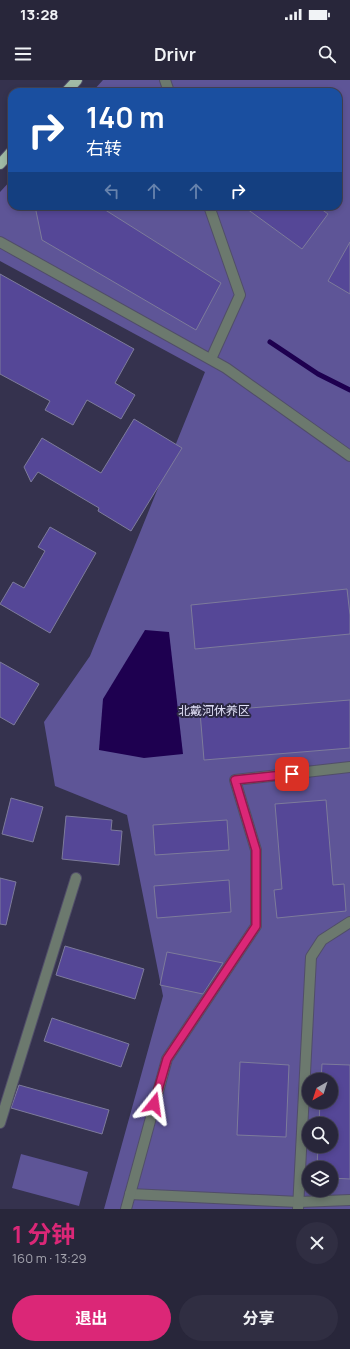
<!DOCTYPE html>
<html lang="zh">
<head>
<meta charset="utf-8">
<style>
  :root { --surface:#28263a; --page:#302e42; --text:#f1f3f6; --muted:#a5a5af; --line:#444354; --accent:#db2777 }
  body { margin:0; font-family:Manrope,"Noto Sans SC",sans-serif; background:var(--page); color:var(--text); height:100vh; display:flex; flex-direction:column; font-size:15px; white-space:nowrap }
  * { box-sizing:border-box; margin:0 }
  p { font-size:13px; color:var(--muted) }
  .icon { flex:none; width:22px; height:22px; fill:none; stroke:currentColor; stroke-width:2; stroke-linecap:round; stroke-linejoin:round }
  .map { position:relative; height:1129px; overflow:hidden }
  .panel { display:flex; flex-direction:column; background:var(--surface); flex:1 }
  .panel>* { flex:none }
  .banner { position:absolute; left:8px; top:8px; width:334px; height:122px; border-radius:12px; box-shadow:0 2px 6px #0003,0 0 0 1px var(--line); background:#1a4fa0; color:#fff; overflow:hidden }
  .needle { width:26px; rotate:219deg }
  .tools { position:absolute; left:302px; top:993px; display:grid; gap:8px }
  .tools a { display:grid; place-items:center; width:36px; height:36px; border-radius:50%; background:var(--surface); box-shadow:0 2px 6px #0003,0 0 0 1px var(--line); font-size:20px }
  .pin { position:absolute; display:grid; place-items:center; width:34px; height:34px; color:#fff; margin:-17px; border-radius:8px; box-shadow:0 2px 6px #0006 }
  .me { position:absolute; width:44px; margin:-22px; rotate:15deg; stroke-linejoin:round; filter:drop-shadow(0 0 3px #0008) }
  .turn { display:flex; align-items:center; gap:14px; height:84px; padding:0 12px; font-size:18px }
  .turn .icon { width:52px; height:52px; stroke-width:2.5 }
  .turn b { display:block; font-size:28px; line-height:34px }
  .lanes { display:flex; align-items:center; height:38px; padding:0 12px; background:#0003; justify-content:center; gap:20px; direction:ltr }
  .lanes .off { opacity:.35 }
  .round { display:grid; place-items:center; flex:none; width:42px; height:42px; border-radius:21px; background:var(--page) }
  .head { display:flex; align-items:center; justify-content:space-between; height:68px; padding:0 12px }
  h1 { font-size:24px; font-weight:700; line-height:30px; color:var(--accent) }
  .cta { display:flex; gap:8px; margin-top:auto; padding:8px 12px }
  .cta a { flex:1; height:46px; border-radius:24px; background:var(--accent); color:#fff; font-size:16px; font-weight:700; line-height:46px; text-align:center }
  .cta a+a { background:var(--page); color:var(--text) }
  .status { display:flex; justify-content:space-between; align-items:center; height:28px; padding:0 20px; background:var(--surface); direction:ltr }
  .status svg { height:11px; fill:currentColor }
  header { display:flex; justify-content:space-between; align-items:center; height:52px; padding:0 12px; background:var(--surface); font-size:18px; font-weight:700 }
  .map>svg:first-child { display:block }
</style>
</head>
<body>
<div class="status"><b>13:28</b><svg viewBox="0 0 49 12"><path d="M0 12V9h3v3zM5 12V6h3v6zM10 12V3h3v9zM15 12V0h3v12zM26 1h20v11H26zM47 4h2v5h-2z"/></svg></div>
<header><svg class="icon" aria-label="menu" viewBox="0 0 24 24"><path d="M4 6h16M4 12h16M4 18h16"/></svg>Drivr<svg class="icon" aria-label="search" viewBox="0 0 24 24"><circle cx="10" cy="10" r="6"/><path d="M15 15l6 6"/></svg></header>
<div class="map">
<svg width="350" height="1129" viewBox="0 0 350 1129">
  <rect width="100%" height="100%" fill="#35324e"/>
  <g fill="#5e5597" fill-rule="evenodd">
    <path d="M103,0H350V1129H104L163,916L127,735L55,706L44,642L90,576L205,292L0,181V112L12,99V126H338V12H92ZM309,1000H331V1022H309ZM309,1044H331V1066H309ZM309,1088H331V1110H309Z"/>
    <path d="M21,1074L88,1092L79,1126L12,1108Z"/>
  </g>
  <path fill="#1e0050" d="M145,550L169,552L183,674L144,678L99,670L103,619Z"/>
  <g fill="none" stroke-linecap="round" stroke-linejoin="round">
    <path stroke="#1e0050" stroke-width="5" d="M270,262L318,294L350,310"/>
  </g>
  <g fill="#554797" stroke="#7d7b9b">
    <path d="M35,126H99L221,203L196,250L42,160Z"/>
    <path d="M243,126H317L328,134L302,169Z"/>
    <path d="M350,162V214L328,201Z"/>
    <path d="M0,194L134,269L115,303L135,315L121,339L87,320L73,345L45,330L50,321L0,294Z"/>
    <path d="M134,339L182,368L131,451L98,431L99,428L38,392L31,402L24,387L42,358L101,393Z"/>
    <path d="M50,447L96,473L50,553L0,524L13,502L24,508L45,471L38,467Z"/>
    <path d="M347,509L350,535V554L195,569L191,525Z"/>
    <path d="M0,582L39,604L14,645L0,637Z"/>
    <path d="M350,620V668L204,680L200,632Z"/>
    <path d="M11,718L43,727L33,762L2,754Z"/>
    <path d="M326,720L333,805L344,804L346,831L277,838L274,810L282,809L275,724Z"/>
    <path d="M66,736L112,740L111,750L122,751L119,785L62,779Z"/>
    <path d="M227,740L229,770L155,775L153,745Z"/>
    <path d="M0,798L16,802L6,845L0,844Z"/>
    <path d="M229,800L231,832L157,838L154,806Z"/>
    <path d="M65,866L144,889L135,919L56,895Z"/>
    <path d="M167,872L223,883L203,914L160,905Z"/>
    <path d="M52,938L129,964L121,987L44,961Z"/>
    <path d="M240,982L289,985L286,1057L237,1055Z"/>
    <path d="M322,984L350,985V1099L331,1098V1088H317L318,1066H331V1044H319L320,1022H331V1000H321Z"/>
    <path d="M19,1005L109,1030L102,1054L11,1028Z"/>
  </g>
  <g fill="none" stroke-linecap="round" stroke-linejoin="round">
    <defs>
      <g id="minor">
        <path d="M165,0L169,12"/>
        <path d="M209,126L240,215L211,279"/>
        <path d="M0,162L226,288L350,376"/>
        <path d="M0,1043L76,798"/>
        <path d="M130,1114L299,1122L350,1120"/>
        <path d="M126,1129L167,979L256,846V770L235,700L350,687"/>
        <path d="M298,1129L311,877L322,860L350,842"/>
      </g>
      <g id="major">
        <path d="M66,12L77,0"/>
        <path d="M0,84L12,71"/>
      </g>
    </defs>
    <use href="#minor" stroke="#514e69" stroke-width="12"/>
    <use href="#major" stroke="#514e69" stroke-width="12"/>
    <use href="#minor" stroke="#6c796e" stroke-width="10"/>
    <use href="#major" stroke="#a0baa5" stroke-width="10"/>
  </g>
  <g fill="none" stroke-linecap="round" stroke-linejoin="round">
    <defs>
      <path id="route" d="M154,1024L167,979L256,846V770L235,700L292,694"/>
    </defs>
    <use href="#route" stroke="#8e194d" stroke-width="10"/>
    <use href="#route" stroke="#db2777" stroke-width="7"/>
  </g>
  <g text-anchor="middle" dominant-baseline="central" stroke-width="4" stroke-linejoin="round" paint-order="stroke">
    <g font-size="12" fill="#e0dff6" stroke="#2b2843">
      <text x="214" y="630">北戴河休养区</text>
    </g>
  </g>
</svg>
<div class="tools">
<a><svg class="needle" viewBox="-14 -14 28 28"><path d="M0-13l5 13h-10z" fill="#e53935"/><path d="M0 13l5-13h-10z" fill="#a5a5af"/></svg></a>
<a><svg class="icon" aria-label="search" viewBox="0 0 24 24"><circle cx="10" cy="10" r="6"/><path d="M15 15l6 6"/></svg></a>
<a><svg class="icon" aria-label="layers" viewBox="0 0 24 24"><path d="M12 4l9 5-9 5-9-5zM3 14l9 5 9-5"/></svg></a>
</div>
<div class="pin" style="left:292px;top:694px;background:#d93025"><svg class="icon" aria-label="arrive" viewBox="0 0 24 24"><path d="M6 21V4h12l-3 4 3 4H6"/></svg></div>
<svg class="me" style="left:154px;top:1024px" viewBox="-20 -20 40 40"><path d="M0-17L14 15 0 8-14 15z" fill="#db2777" stroke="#fff" stroke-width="4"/></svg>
<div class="banner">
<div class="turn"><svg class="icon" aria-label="right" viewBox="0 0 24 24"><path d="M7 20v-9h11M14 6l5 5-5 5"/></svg><div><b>140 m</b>右转</div></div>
<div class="lanes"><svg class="icon off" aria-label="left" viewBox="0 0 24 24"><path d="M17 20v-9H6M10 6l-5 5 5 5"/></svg><svg class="icon off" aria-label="ahead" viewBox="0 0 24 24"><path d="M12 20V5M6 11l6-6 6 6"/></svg><svg class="icon off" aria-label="ahead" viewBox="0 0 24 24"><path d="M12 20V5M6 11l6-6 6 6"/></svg><svg class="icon" aria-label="right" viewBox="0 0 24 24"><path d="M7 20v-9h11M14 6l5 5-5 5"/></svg></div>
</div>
</div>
<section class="panel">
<div class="head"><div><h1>1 分钟</h1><p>160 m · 13:29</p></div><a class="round"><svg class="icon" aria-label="close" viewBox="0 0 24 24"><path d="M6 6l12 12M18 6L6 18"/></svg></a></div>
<div class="cta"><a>退出</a><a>分享</a></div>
</section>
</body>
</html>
